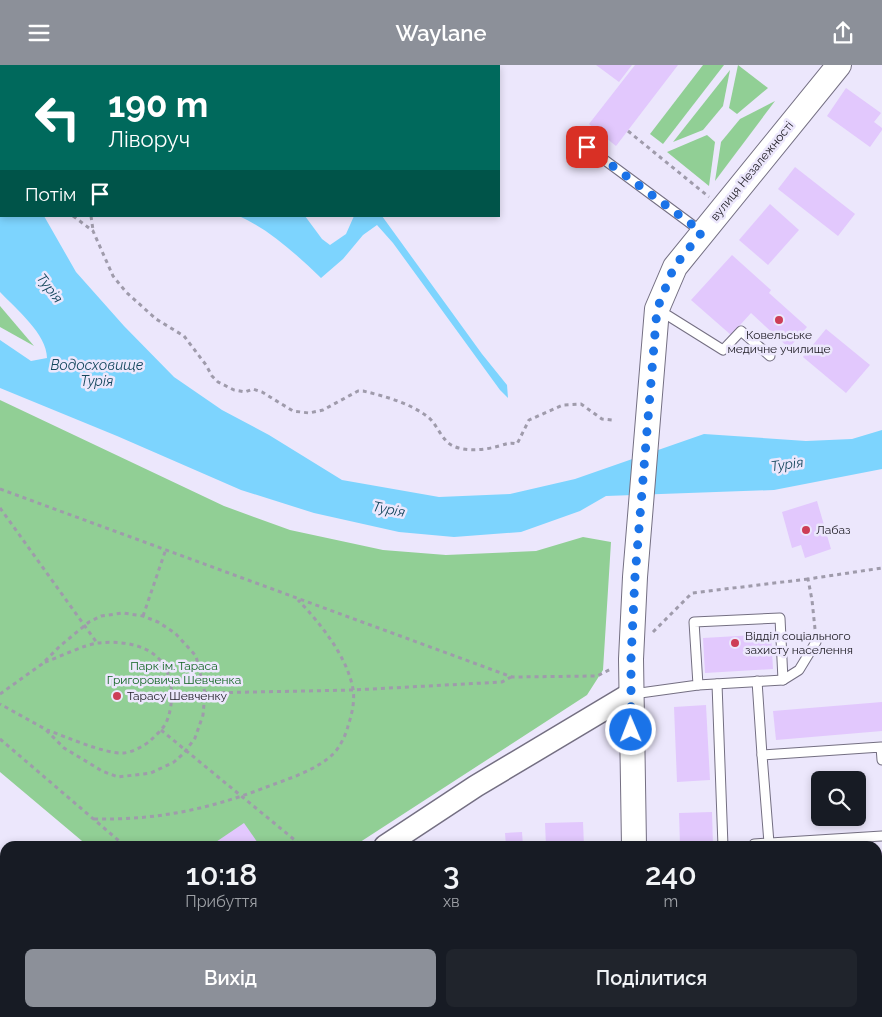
<!DOCTYPE html>
<html lang="uk">
<head>
<meta charset="utf-8">
<style>
  :root { --surface:#171b24; --page:#20242c; --text:#f1f3f6; --muted:#9ea1a6; --accent:#8c9099 }
  body { margin:0; font-family:Raleway,sans-serif; background:var(--page); color:var(--text); height:100vh; display:flex; flex-direction:column; font-size:19px; white-space:nowrap }
  * { box-sizing:border-box; margin:0 }
  p { font-size:16px; color:var(--muted) }
  .icon { flex:none; width:28px; height:28px; fill:none; stroke:currentColor; stroke-width:2; stroke-linecap:round; stroke-linejoin:round }
  .map { position:relative; flex:1; overflow:hidden }
  .sheet { position:absolute; left:0px; top:776px; width:882px; height:176px; display:flex; flex-direction:column; background:var(--surface); border-radius:15px 15px 0 0; box-shadow:0 2px 8px #0003 }
  .sheet>* { flex:none }
  .top-card { position:absolute; left:0px; top:0px; width:500px; height:152px; box-shadow:0 2px 8px #0003; background:#00695c; color:#fff; overflow:hidden }
  .controls { position:absolute; left:811px; top:706px; display:grid; gap:10px }
  .controls a { display:grid; place-items:center; width:55px; height:55px; border-radius:8px; background:var(--surface); box-shadow:0 2px 8px #0003; font-size:25px }
  .pin { position:absolute; display:grid; place-items:center; width:42px; height:42px; color:#fff; margin:-21px; border-radius:10px; box-shadow:0 2px 8px #0006 }
  .me { position:absolute; width:55px; margin:-28px; rotate:359deg; stroke-linejoin:round; filter:drop-shadow(0 0 4px #0008) }
  .turn { display:flex; align-items:center; gap:18px; height:105px; padding:0 25px; font-size:22px }
  .turn .icon { width:65px; height:65px; stroke-width:2.5 }
  .turn b { display:block; font-size:35px; line-height:42px }
  .then { display:flex; align-items:center; height:48px; padding:0 25px; background:#0003; gap:10px; font-size:19px }
  .eta { display:flex; justify-content:space-evenly; align-items:center; height:85px; text-align:center }
  .eta b { font-size:30px; font-weight:600; line-height:35px }
  .button { display:flex; gap:10px; margin-top:auto; padding:10px 25px }
  .button a { flex:1; height:58px; border-radius:8px; background:var(--accent); color:#fff; font-size:20px; font-weight:600; line-height:58px; text-align:center }
  .button a+a { background:var(--page); color:var(--text) }
  header { display:flex; justify-content:space-between; align-items:center; height:65px; padding:0 25px; background:var(--accent); color:#fff; font-size:22px; font-weight:600 }
  .map>svg:first-child { display:block }
</style>
</head>
<body>
<header><svg class="icon" aria-label="menu" viewBox="0 0 24 24"><path d="M4 6h16M4 12h16M4 18h16"/></svg>Waylane<svg class="icon" aria-label="share" viewBox="0 0 24 24"><path d="M12 15V3M7 8l5-5 5 5M5 13v7h14v-7"/></svg></header>
<div class="map">
<svg width="882" height="952" viewBox="0 0 882 952">
  <rect width="100%" height="100%" fill="#ece7fc"/>
  <g fill="#91cf95">
    <path d="M703,0H724L663,79L650,69Z"/>
    <path d="M738,0L768,23L737,49L729,43Z"/>
    <path d="M730,5L723,41L703,65L673,77Z"/>
    <path d="M775,36L715,116L721,77L740,54Z"/>
    <path d="M707,70L715,77L709,121L667,87Z"/>
    <path d="M0,241L34,281L0,262Z"/>
    <path d="M0,335L224,441L290,465L383,485L446,490L536,486L583,472L611,477L603,605L587,630L354,781H88L0,707Z"/>
  </g>
  <g fill="#7dd4fe">
    <path d="M0,79L1,151H44L76,207L124,261L174,312L222,345L269,370L342,415L439,432L510,429L575,414L704,369L806,376L852,374L882,365V404L774,425L606,431L580,446L521,467L454,472L399,467L314,448L241,425L117,371L0,323V275L31,296L47,293C47,269 16,244 0,227Z"/>
    <path d="M239,151H305L322,174L330,180L346,169L354,151H382L482,289L507,320L508,333L500,325L393,178L377,160L363,170L343,194L321,213C296,189 270,165 239,151Z"/>
  </g>
  <g fill="#e2c8fd">
    <path d="M596,0H632L619,17Z"/>
    <path d="M635,0H678L616,81L589,59Z"/>
    <path d="M846,23L881,48L874,57L882,63V65L870,82L827,51Z"/>
    <path d="M795,102L855,149L838,171L778,124Z"/>
    <path d="M770,139L799,165L768,200L739,175Z"/>
    <path d="M732,190L771,225L769,228L807,262L789,283L751,248L731,270L691,235Z"/>
    <path d="M826,264L870,300L846,328L803,292Z"/>
    <path d="M817,436L831,484L805,493L801,480L792,483L782,447Z"/>
    <path d="M771,569L773,604L705,608L703,573Z"/>
    <path d="M882,637V666L776,675L773,646Z"/>
    <path d="M706,640L710,715L677,717L674,642Z"/>
    <path d="M712,747L713,781H680L679,748Z"/>
    <path d="M583,757L584,781H546L545,758Z"/>
    <path d="M244,758L260,781H210Z"/>
    <path d="M522,767L523,781H506L505,768Z"/>
    <path d="M878,786H882V815L878,816Z"/>
    <path d="M882,928V952H873V948H878V929Z"/>
    <path d="M496,948H536V952H497Z"/>
    <rect x="557" y="948" width="63" height="4"/>
    <path d="M691,948H722V952H692Z"/>
    <path d="M817,948H835L836,952H818Z"/>
  </g>
  <g fill="none" stroke-linecap="round" stroke-linejoin="round">
    <defs>
      <g id="service">
        <path d="M587,82L702,167"/>
        <path d="M659,245L723,285L741,266L770,291"/>
        <path d="M757,616L762,690"/>
        <path d="M717,619L723,781"/>
        <path d="M698,620L783,615L799,605L816,577"/>
        <path d="M633,629L698,620L694,557L780,553L783,615"/>
        <path d="M769,778L762,690L881,682L882,695"/>
        <path d="M754,781V779L882,771"/>
        <path d="M343,948V949"/>
      </g>
      <path id="minor" d="M878,854H882"/>
      <g id="tertiary">
        <path d="M385,781L476,721L630,629"/>
        <path d="M133,952L139,948"/>
      </g>
      <g id="secondary">
        <path d="M634,781L631,594L635,512L657,244L675,202L839,0"/>
        <path d="M645,948V952"/>
      </g>
    </defs>
    <use href="#service" stroke="#746f82" stroke-width="11"/>
    <use href="#minor" stroke="#746f82" stroke-width="19"/>
    <use href="#tertiary" stroke="#746f82" stroke-width="24"/>
    <use href="#secondary" stroke="#746f82" stroke-width="26"/>
    <g stroke="#9f9bab" stroke-width="3" stroke-dasharray="4 4" stroke-linecap="butt">
      <path d="M158,1L159,0"/>
      <path d="M0,57L1,59"/>
      <path d="M628,66L709,132"/>
      <path d="M73,151L93,166L113,211L126,227L156,254L184,271L206,300L212,311L218,317L234,325L245,327L253,324L262,327L293,346L309,348L323,345L358,326H363C384,331 410,338 428,352C437,359 442,376 453,381C467,387 485,385 499,381C506,379 510,377 517,379L529,355L563,340L581,339L602,354L612,355"/>
      <path d="M91,151L93,165"/>
      <path d="M0,424L512,612L597,611L611,604"/>
      <path d="M0,443L97,578"/>
      <path d="M143,551L166,484"/>
      <path d="M815,564L812,535L808,514L882,503"/>
      <path d="M653,567L692,528L808,514"/>
      <path d="M45,597C60,592 83,580 98,578C117,576 141,578 156,591C174,606 175,638 166,658C162,665 156,670 151,675C144,681 133,687 124,688C104,689 67,672 47,665"/>
      <path d="M205,628L353,625L502,617L511,612"/>
      <path d="M0,629L42,599L60,581L89,557L101,551L123,548L143,551L158,557L175,568L196,591L205,628L203,650L195,673L184,688L174,697L151,708L118,712L102,706L89,698L64,683L45,664L0,639"/>
      <path d="M161,665L302,781"/>
      <path d="M0,674L125,781"/>
      <path d="M94,754C156,755 206,745 264,723C287,714 313,707 332,690C339,684 346,670 348,661C352,649 355,636 353,624C347,591 320,558 298,535"/>
    </g>
    <use href="#service" stroke="#fff" stroke-width="9"/>
    <use href="#minor" stroke="#fff" stroke-width="16"/>
    <use href="#tertiary" stroke="#fff" stroke-width="21"/>
    <use href="#secondary" stroke="#fff" stroke-width="24"/>
  </g>
  <g fill="none" stroke-linecap="round" stroke-linejoin="round">
    <path stroke="#1a73e8" stroke-width="9" stroke-dasharray="0 16.2" d="M587,82L702,167L674,202L657,244L635,512L631,594V665"/>
  </g>
  <g fill="#cd3d56" stroke="#ece7fc" stroke-width="2">
    <circle cx="779" cy="255" r="5"/>
    <circle cx="806" cy="465" r="5"/>
    <circle cx="735" cy="578" r="5"/>
    <circle cx="117" cy="631" r="5"/>
  </g>
  <g text-anchor="middle" dominant-baseline="central" stroke-width="5" stroke-linejoin="round" paint-order="stroke">
    <g font-size="12" fill="#232129" stroke="#ece7fc">
      <text transform="translate(752 106) rotate(-51)">вулиця Незалежності</text>
    </g>
    <g font-size="12" fill="#232129" stroke="#ece7fc" text-anchor="start">
      <text x="779" y="270" text-anchor="middle">Ковельське<tspan x="779" dy="14">медичне училище</tspan></text>
      <text x="816" y="465">Лабаз</text>
      <text x="745" y="571">Відділ соціального<tspan x="745" dy="14">захисту населення</tspan></text>
      <text x="127" y="631">Тарасу Шевченку</text>
    </g>
    <g font-size="12" fill="#116522" stroke="#ece7fc">
      <text x="174" y="601">Парк ім. Тараса<tspan x="174" dy="14">Григоровича Шевченка</tspan></text>
    </g>
    <g font-size="14" font-style="italic" fill="#15475d" stroke="#ece7fc">
      <text transform="translate(50 223) rotate(52)">Турія</text>
      <text x="97" y="300">Водосховище<tspan x="97" dy="16">Турія</tspan></text>
      <text transform="translate(787 399) rotate(-8)">Турія</text>
      <text transform="translate(389 444) rotate(11)">Турія</text>
    </g>
  </g>
</svg>
<div class="controls">
<a><svg class="icon" aria-label="search" viewBox="0 0 24 24"><circle cx="10" cy="10" r="6"/><path d="M15 15l6 6"/></svg></a>
</div>
<div class="pin" style="left:587px;top:82px;background:#d93025"><svg class="icon" aria-label="arrive" viewBox="0 0 24 24"><path d="M6 21V4h12l-3 4 3 4H6"/></svg></div>
<svg class="me" style="left:631px;top:665px" viewBox="-20 -20 40 40"><circle r="17" fill="#1a73e8" stroke="#fff" stroke-width="3"/><path d="M0-11L8 9 0 5-8 9z" fill="#fff"/></svg>
<div class="top-card">
<div class="turn"><svg class="icon" aria-label="left" viewBox="0 0 24 24"><path d="M17 20v-9H6M10 6l-5 5 5 5"/></svg><div><b>190 m</b>Ліворуч</div></div>
<div class="then">Потім<svg class="icon" aria-label="arrive" viewBox="0 0 24 24"><path d="M6 21V4h12l-3 4 3 4H6"/></svg></div>
</div>
<section class="sheet">
<div class="eta">
<div><b>10:18</b><p>Прибуття</p></div>
<div><b>3</b><p>хв</p></div>
<div><b>240</b><p>m</p></div>
</div>
<div class="button"><a>Вихід</a><a>Поділитися</a></div>
</section>
</div>
</body>
</html>
